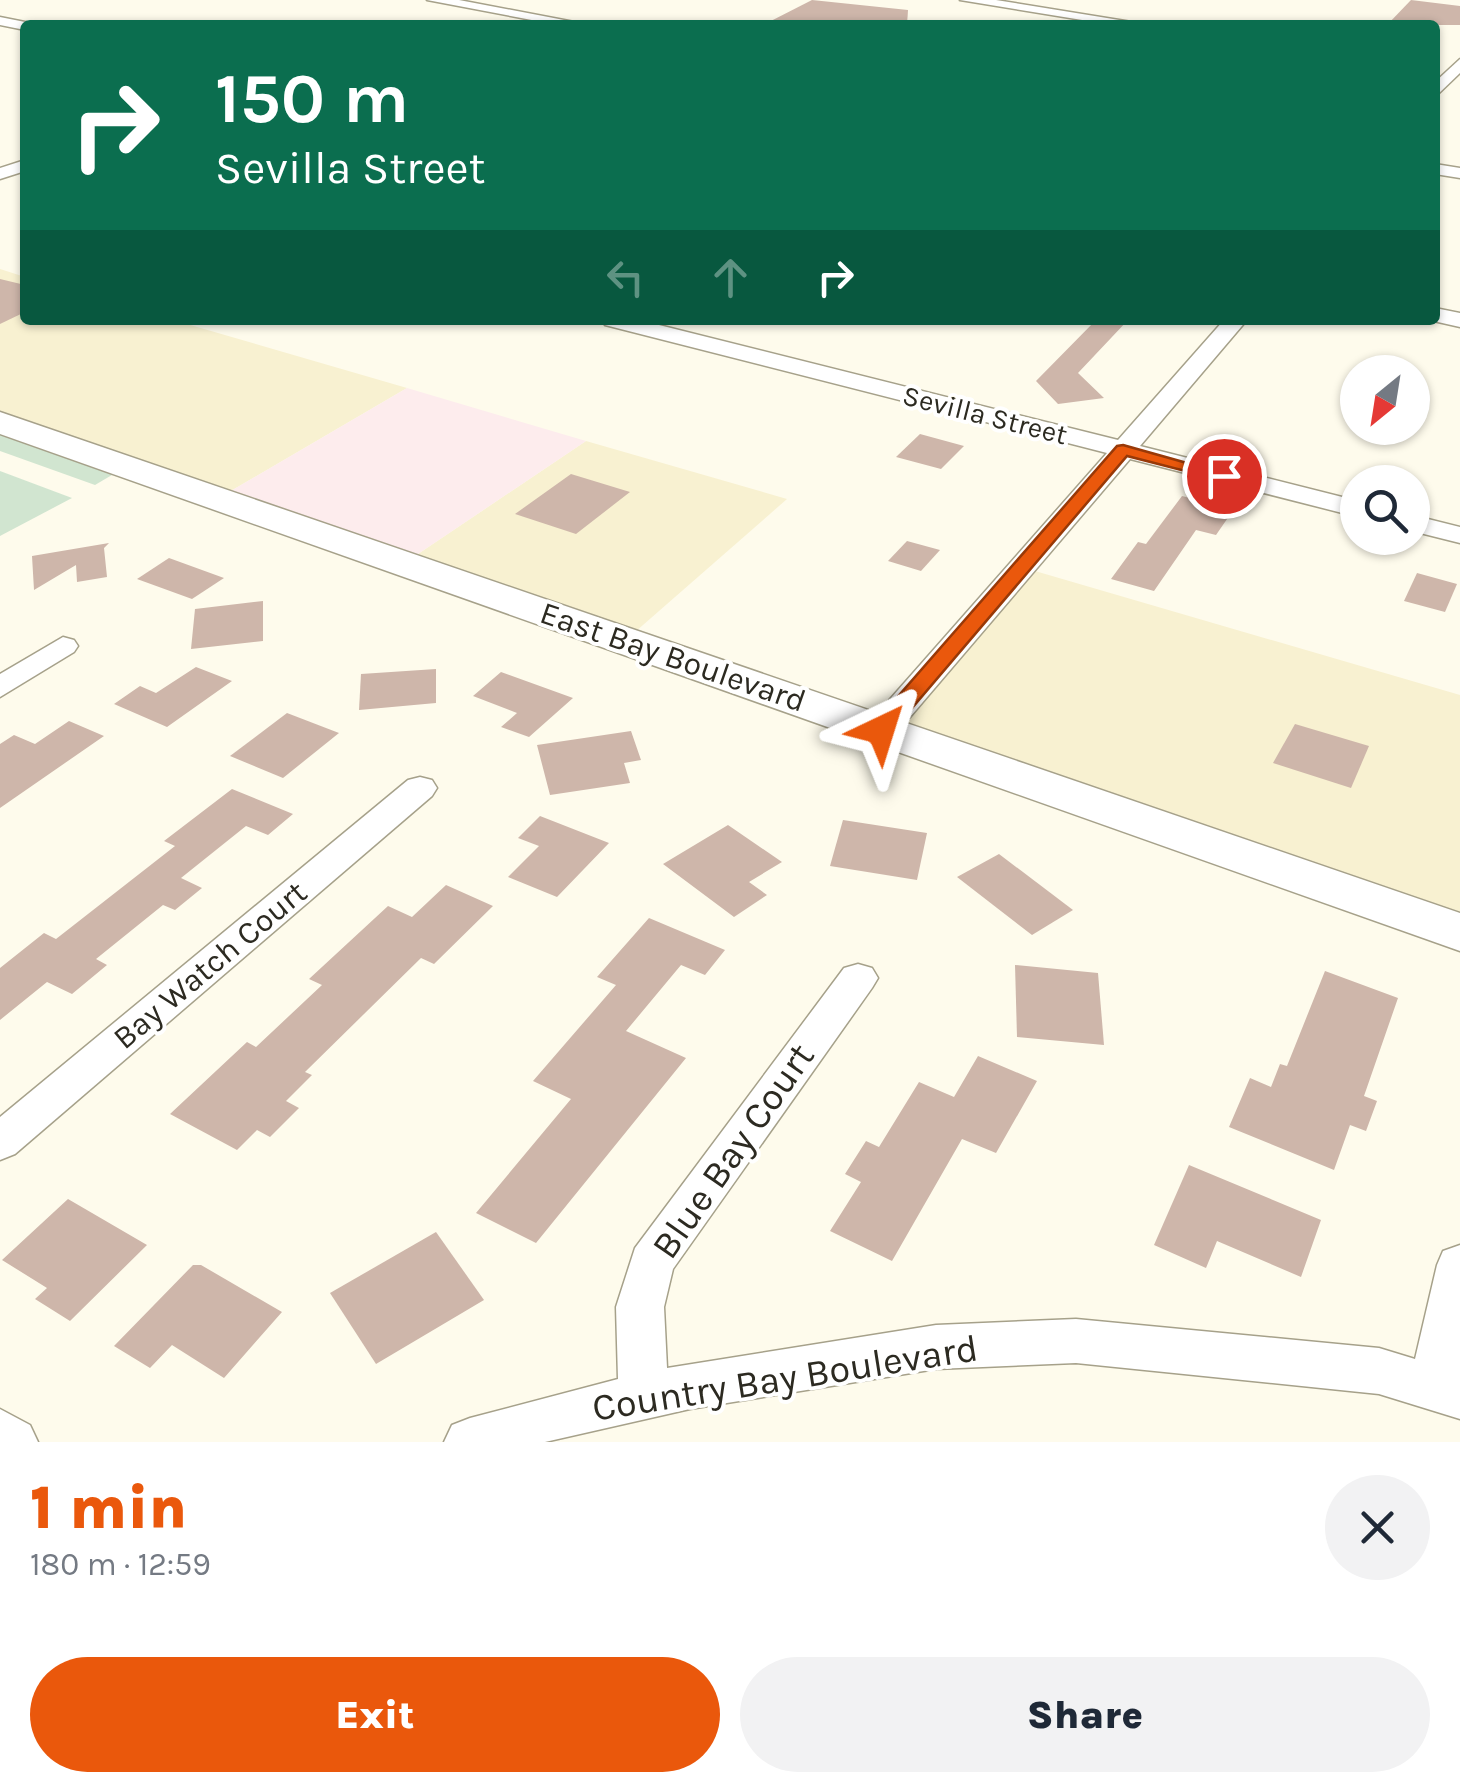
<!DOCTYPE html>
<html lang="en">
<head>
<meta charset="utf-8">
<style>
  :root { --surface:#fff; --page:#f2f2f3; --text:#1f2937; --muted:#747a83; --accent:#ea580c }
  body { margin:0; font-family:Karla,sans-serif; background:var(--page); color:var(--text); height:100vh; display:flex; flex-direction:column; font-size:38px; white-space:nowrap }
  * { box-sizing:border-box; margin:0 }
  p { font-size:32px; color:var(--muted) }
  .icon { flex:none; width:55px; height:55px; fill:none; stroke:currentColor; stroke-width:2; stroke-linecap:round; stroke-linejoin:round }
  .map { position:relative; height:1442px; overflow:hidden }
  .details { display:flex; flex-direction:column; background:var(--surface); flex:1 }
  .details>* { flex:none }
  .guide { position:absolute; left:20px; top:20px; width:1420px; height:305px; border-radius:10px; box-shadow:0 2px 8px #0004; background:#0b6e4f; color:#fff; overflow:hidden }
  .needle { width:65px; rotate:210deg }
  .tools { position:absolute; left:1340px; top:355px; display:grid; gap:20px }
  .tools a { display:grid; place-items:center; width:90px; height:90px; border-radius:50%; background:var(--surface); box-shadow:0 2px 8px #0004; font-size:50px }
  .pin { position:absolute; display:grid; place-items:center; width:85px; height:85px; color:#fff; margin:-42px; border:5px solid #fff; border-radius:50%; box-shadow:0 2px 10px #0007 }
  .me { position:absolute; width:110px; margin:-55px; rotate:41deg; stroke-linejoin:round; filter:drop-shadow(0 0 8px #0008) }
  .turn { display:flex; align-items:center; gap:35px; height:210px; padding:0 30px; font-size:45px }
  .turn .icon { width:130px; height:130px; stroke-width:2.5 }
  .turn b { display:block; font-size:70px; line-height:85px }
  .lanes { display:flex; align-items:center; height:95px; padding:0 30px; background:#0003; justify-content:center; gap:50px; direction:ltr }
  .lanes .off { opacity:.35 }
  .round { display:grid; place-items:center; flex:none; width:105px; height:105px; border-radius:52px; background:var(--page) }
  .summary { display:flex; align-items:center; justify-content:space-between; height:170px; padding:0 30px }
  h1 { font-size:60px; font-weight:800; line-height:75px; color:var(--accent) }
  .button { display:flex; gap:20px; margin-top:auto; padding:20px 30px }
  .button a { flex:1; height:115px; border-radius:60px; background:var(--accent); color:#fff; font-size:40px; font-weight:800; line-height:115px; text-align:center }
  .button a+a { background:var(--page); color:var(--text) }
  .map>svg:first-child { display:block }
</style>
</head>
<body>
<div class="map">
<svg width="1460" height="1442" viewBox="0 0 1460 1442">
  <rect width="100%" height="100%" fill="#fefbec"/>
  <g fill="#f8f1d1">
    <path d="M0,269L25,277V320H173L407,388L229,492L0,413Z"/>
    <path d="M586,441L787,499L635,632L415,556Z"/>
    <path d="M1035,571L1460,695V918L904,725Z"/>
  </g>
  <path fill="#fdeced" d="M407,388L586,441L415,556L229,492Z"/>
  <g fill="#d1e5d0">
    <path d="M0,431L117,472L95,485L0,451Z"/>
    <path d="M0,471L72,498L0,536Z"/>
  </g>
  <g fill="#ceb6aa">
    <path d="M812,0L908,10L907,25H763Z"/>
    <path d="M1411,0L1460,6V25H1387Z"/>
    <path d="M0,279L25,285V312L0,324Z"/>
    <path d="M1096,320H1128L1078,373L1104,398L1058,404L1036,381Z"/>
    <path d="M920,434L964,446L941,469L896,457Z"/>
    <path d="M571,474L630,492L576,534L515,514Z"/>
    <path d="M1182,496L1234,509L1216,535L1196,530L1154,591L1111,579L1138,542L1146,544Z"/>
    <path d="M907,541L940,550L921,571L888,561Z"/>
    <path d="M109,543L104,548L107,577L77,582L76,565L34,590L32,556Z"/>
    <path d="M169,558L224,578L192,599L137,579Z"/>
    <path d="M1417,573L1457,584L1445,612L1404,601Z"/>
    <path d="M263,601V641L191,649L195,609Z"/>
    <path d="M196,667L232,681L167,727L114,704L140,686L156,693Z"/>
    <path d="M436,669V703L359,710L361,674Z"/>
    <path d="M501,672L573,698L529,737L501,727L517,713L473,696Z"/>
    <path d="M287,713L339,733L283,778L230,756Z"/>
    <path d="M69,721L104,736L0,808V744L14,735L35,744Z"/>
    <path d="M1295,724L1369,746L1351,788L1273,763Z"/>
    <path d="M631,731L641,760L624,763L630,783L550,795L537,745Z"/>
    <path d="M232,789L293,814L268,835L246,826L181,878L202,888L175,910L163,905L96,959L107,965L72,994L47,982L0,1020V968L44,933L56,939L175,846L164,841Z"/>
    <path d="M540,816L609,843L557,897L508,877L539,846L518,838Z"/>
    <path d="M843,820L927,833L917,880L830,866Z"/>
    <path d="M728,825L782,862L749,882L767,895L734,917L663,864Z"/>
    <path d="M999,854L1073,910L1032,935L957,877Z"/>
    <path d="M446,885L493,906L434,964L421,958L305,1072L312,1075L286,1101L299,1108L270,1137L257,1130L237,1150L170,1114L247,1042L256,1047L322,985L309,979L388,906L412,917Z"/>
    <path d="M649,918L725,950L705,975L681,965L626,1031L686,1058L536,1243L476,1213L571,1099L533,1081L616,985L597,977Z"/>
    <path d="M1015,965L1098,973L1104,1045L1017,1037Z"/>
    <path d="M1325,971L1398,998L1364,1096L1377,1101L1366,1131L1350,1125L1334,1170L1229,1127L1250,1078L1271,1087L1280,1064L1287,1066Z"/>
    <path d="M978,1056L1037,1081L996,1153L962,1139L892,1261L830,1231L861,1182L845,1174L866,1141L879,1147L919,1082L954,1097Z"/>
    <path d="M1189,1165L1321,1220L1301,1277L1217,1241L1206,1268L1154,1245Z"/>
    <path d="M68,1199L147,1245L70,1321L35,1299L47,1288L2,1260Z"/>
    <path d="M436,1232L484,1300L376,1364L330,1293Z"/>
    <path d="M193,1265H201L282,1312L224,1378L172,1345L150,1368L114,1346Z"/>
  </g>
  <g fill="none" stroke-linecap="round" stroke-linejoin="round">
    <defs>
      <g id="minor">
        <path d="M427,0H459L590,25H558Z"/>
        <path d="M960,0H996L1150,25H1113Z"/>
        <path d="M0,17L30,23L31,25H25V30L0,25Z"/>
        <path d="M1460,59V73L1435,97V82Z"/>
        <path d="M25,160V171L0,179V168Z"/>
        <path d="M1435,164L1460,168V178L1435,174Z"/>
        <path d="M1435,308L1460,313V327L1429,320H1435Z"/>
        <path d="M602,320H639L1118,440L1224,320H1247L1140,446L1358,501V517L1130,459L893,737H869L865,730L869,723L1107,453L605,325Z"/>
        <path d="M1412,515L1460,527V543L1412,531Z"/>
        <path d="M63,637L74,640L78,646L74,652L0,697V674Z"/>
        <path d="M420,777L432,780L437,788L432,796L15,1154L0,1160V1117L408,780Z"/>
        <path d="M858,964L872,968L878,978L872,988L673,1269L664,1307L667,1368L936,1325L1076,1319L1379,1348L1415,1359L1437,1265L1443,1251L1460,1245V1419L1379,1394L1076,1363L936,1369L690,1409L545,1442H444L452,1425L470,1418L618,1379L616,1307L635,1248L844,968Z"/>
        <path d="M0,1409L30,1425L38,1442H0Z"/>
      </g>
      <path id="secondary" d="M0,412L1460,913V951L0,434Z"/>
    </defs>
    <use href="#minor" stroke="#a6a18a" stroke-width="3"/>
    <use href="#secondary" stroke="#a6a18a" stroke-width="3"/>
    <use href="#minor" fill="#fff" fill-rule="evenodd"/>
    <use href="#secondary" fill="#fff" fill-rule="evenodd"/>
  </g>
  <path fill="#ea580c" stroke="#983908" stroke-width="2.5" d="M1123,445L1233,476L1224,481L1127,456L889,735H873V725L1117,446Z"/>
  <g text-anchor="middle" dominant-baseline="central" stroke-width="8" stroke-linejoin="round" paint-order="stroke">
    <g font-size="28" fill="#2c2a21" stroke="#fff">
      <text transform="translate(985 415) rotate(14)">Sevilla Street</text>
    </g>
    <g font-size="32" fill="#2c2a21" stroke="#fff">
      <text transform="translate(673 657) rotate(19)">East Bay Boulevard</text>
      <text transform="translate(210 965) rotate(-40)">Bay Watch Court</text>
    </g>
    <g font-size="38" fill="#2c2a21" stroke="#fff">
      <text transform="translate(733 1151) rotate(-55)">Blue Bay Court</text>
      <text transform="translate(785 1378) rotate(-9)">Country Bay Boulevard</text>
    </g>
  </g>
</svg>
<div class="tools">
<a><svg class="needle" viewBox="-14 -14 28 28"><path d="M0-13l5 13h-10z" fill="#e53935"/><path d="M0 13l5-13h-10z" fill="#747a83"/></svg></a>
<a><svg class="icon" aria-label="search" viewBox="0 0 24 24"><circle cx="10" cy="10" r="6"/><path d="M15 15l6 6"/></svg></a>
</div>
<div class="pin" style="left:1224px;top:476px;background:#d93025"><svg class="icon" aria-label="arrive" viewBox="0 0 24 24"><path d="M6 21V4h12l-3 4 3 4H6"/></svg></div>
<svg class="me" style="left:881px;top:730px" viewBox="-20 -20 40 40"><path d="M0-17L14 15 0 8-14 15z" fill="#ea580c" stroke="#fff" stroke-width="4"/></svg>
<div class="guide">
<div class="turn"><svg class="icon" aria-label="right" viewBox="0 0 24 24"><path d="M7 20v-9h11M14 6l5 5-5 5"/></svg><div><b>150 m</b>Sevilla Street</div></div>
<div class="lanes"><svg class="icon off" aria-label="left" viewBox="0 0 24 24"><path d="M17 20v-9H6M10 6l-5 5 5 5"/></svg><svg class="icon off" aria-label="ahead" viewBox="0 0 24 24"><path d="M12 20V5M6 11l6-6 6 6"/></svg><svg class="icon" aria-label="right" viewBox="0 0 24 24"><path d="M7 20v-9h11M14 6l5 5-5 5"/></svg></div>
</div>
</div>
<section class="details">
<div class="summary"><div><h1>1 min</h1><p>180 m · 12:59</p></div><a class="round"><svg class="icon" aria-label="close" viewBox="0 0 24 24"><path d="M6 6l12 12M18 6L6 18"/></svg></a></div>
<div class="button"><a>Exit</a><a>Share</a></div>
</section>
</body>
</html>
